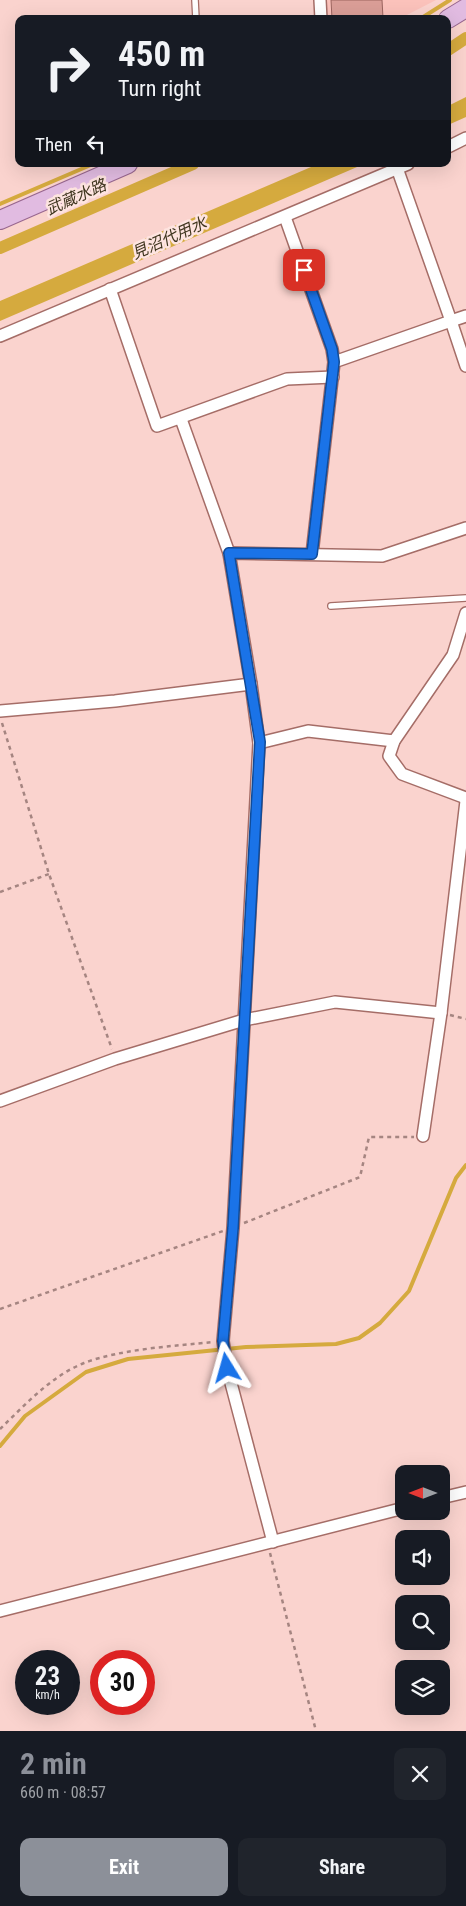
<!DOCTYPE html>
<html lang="en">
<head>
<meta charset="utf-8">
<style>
  :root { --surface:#171b24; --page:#20242c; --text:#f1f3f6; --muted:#9ea1a6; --accent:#8c9099 }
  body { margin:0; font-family:"Roboto Condensed","Noto Sans JP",sans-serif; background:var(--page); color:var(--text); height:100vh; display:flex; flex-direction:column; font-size:19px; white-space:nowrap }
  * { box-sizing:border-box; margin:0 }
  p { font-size:16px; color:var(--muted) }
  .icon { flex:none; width:28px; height:28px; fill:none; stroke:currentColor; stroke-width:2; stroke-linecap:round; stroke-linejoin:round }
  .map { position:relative; height:1731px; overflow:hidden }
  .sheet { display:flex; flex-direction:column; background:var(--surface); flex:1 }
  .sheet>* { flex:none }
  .banner { position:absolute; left:15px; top:15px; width:436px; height:152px; border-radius:10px; box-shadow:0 5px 20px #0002; background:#171b24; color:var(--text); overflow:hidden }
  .needle { width:32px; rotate:270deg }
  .fabs { position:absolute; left:395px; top:1465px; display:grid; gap:10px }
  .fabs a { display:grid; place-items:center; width:55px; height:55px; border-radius:10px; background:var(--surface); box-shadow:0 5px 20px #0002; font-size:25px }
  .speed { position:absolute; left:15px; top:1650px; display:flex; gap:10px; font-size:25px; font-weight:700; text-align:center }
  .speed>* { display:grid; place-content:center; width:65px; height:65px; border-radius:50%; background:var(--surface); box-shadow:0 5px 20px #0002; line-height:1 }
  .speed small { font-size:12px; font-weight:400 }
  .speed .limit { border:8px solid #d22; background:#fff; color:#111 }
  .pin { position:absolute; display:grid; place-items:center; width:42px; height:42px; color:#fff; margin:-21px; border-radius:10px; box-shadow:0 2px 8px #0006 }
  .me { position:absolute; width:55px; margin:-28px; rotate:352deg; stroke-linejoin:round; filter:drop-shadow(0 0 4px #0008) }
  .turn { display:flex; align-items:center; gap:18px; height:105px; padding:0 20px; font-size:22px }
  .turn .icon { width:65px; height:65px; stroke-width:2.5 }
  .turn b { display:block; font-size:35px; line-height:42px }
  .then { display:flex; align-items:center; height:48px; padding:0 20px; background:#0003; gap:10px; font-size:19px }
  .round { display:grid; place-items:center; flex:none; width:52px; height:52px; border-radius:10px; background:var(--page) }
  .headline { display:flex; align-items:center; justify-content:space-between; height:85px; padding:0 20px }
  h1 { font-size:30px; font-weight:700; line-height:38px; color:var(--accent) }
  .action { display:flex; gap:10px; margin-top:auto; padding:10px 20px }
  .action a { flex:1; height:58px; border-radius:10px; background:var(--accent); color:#fff; font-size:20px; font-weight:700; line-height:58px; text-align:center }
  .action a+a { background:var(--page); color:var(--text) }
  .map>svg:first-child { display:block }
</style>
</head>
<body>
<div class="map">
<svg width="466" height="1731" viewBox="0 0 466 1731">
  <rect width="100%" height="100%" fill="#fad3ce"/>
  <path fill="#fbc2bb" d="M326,0H436L399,19H327Z"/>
  <g fill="#d5aa3e">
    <path d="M466,97V117L448,125V106Z"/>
    <path d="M318,164H364L0,321V301Z"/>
  </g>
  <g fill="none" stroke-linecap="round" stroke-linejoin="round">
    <g stroke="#d5aa3e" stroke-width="4">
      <path d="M420,19L450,0"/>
      <path d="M0,204L93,164"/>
      <path d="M0,1446L25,1416L86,1372L128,1359L246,1347L336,1344L359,1338L380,1323L409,1291L456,1178L466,1165"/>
    </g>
    <g stroke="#d5aa3e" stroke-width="12">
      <path d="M448,50L466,38"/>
      <path d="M0,248L193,164"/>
    </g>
  </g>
  <path fill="#da9e97" stroke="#9b645e" d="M331,0H382L383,18L332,19Z"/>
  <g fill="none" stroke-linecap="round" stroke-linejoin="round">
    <defs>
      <g id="lane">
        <path d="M195,0L196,19"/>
        <path d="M331,606L466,598"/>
      </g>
      <g id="street">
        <path d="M320,0L321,19"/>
        <path d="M448,147L466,138"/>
        <path d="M285,217L332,349L334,362L312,554"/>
        <path d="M110,289L157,426L287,379L333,377"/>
        <path d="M466,316L451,321L466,366"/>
        <path d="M0,336L408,164"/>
        <path d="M334,362L451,321L397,168"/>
        <path d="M181,419L229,553"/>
        <path d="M466,613L453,655L394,741L389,756L402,774L466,798"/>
        <path d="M251,684L259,743L233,1228L223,1341L227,1368L273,1542"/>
        <path d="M0,711L115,701L251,684L229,553L382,556L466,528"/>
        <path d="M259,743L308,731L394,741"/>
        <path d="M0,1101L115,1059L244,1020L335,1002L441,1013"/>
        <path d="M423,1136L441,1013L466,801"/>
        <path d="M441,1498L466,1492"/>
        <path d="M0,1611L404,1508"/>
      </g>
      <g id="primary">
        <path d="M448,19L466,8"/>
        <path d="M0,220L128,164"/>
      </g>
    </defs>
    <use href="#lane" stroke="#a56d67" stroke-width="8"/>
    <use href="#street" stroke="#a56d67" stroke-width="14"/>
    <use href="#primary" stroke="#98668f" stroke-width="20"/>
    <g stroke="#a58581" stroke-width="2.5" stroke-dasharray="4 4" stroke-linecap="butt">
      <path d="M2,723L49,874L112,1049"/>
      <path d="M0,892L49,874"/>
      <path d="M450,1015L466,1019"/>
      <path d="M244,1223L360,1177L369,1137H414"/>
      <path d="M0,1309L223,1231"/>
      <path d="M0,1429C25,1405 51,1376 84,1363C121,1349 174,1346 213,1342"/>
      <path d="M270,1553L316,1731"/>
    </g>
    <use href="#lane" stroke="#fff" stroke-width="5.5"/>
    <use href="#street" stroke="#fff" stroke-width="11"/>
    <use href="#primary" stroke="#e1bbe1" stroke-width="18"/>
  </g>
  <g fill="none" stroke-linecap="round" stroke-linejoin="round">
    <defs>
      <path id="route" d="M227,1368L223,1341L233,1228L260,742L229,553L312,554L334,362L332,349L304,270"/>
    </defs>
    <use href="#route" stroke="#114b97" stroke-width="12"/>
    <use href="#route" stroke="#1a73e8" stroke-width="9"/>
  </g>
  <g text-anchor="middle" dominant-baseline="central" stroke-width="5" stroke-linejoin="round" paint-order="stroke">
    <g font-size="16" font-style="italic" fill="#3f351e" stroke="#fee4e0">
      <text transform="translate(76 197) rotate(-24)">武蔵水路</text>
      <text transform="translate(169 238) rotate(-24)">見沼代用水</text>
    </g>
  </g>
</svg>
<div class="fabs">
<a><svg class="needle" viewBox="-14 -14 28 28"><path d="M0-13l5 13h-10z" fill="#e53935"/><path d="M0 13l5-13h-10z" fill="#9ea1a6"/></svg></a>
<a><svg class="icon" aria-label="sound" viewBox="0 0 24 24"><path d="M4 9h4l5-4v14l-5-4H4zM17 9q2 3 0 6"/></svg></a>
<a><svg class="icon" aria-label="search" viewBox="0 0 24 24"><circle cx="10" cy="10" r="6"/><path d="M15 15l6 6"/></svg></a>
<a><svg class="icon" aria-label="layers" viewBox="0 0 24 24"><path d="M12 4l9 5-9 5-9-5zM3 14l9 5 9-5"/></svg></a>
</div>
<div class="speed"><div>23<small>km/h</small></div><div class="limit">30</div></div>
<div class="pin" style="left:304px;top:270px;background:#d93025"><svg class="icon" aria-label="arrive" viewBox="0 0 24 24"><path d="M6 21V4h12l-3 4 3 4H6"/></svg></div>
<svg class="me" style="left:227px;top:1368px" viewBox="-20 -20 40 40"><path d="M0-17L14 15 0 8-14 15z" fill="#1a73e8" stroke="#fff" stroke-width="4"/></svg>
<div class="banner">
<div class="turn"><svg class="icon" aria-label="right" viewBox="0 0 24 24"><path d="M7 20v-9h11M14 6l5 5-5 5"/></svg><div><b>450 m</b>Turn right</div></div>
<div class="then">Then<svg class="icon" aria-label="left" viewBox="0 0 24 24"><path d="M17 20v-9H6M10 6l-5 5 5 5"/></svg></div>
</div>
</div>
<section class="sheet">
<div class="headline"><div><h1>2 min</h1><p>660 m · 08:57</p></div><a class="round"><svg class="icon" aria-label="close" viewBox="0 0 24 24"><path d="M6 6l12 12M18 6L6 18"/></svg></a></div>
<div class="action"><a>Exit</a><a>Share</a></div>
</section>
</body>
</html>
